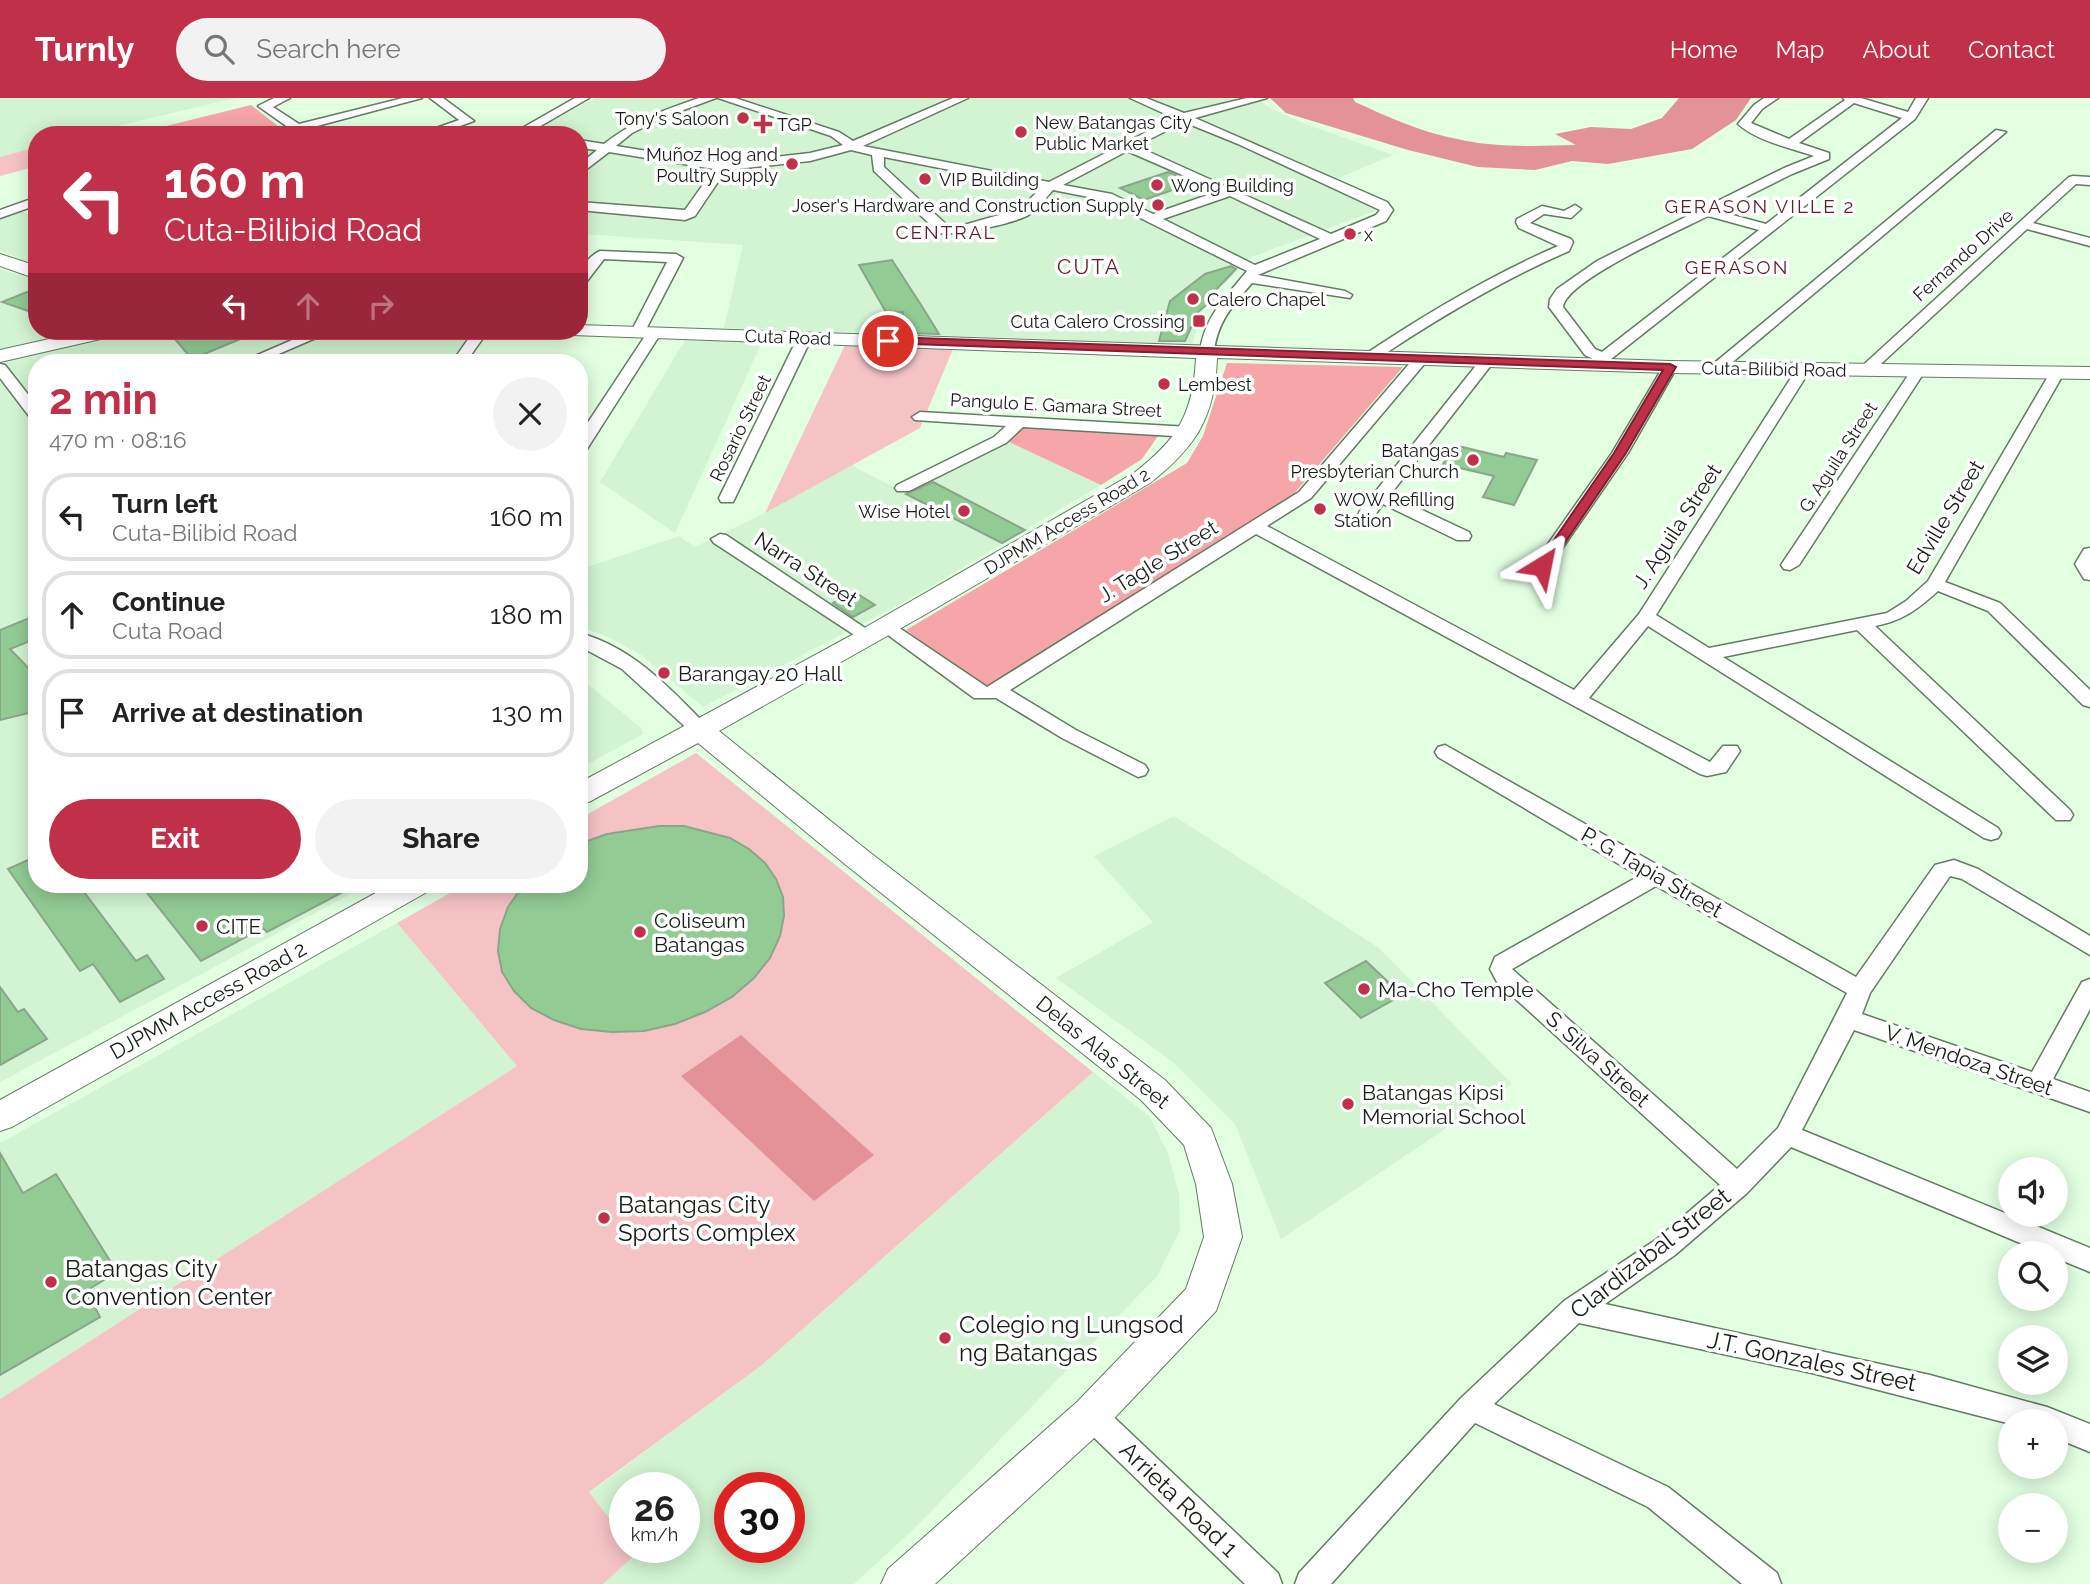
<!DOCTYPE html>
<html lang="en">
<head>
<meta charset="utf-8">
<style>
  :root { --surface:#fff; --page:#f2f2f2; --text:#222; --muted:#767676; --line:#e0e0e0; --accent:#c03049 }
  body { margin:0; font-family:Raleway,sans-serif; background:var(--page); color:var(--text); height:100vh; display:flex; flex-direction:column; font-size:26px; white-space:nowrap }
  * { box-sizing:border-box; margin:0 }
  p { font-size:23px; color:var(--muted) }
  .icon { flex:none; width:38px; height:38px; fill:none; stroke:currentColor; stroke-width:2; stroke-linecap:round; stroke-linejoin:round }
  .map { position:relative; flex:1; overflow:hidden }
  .sheet { position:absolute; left:28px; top:256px; width:560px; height:539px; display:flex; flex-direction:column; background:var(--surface); border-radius:28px; box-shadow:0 4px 18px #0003 }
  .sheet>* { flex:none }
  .banner { position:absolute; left:28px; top:28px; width:560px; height:214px; border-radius:28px; box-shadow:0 4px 18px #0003; background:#c03049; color:#fff; overflow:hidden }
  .buttons { position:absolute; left:1998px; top:1059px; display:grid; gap:14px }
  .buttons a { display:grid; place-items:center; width:70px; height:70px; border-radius:50%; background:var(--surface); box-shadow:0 4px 18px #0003; font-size:35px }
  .speed { position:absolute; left:609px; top:1374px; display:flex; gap:14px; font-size:35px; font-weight:700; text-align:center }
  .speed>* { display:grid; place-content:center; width:91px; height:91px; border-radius:50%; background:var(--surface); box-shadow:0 4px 18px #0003; line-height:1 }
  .speed small { font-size:18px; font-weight:400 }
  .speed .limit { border:10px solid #d22; background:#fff; color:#111 }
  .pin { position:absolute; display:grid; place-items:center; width:60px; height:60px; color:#fff; margin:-30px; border:4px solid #fff; border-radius:50%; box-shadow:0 2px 7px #0007 }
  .me { position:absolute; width:77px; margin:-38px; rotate:35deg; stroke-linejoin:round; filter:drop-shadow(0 0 5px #0008) }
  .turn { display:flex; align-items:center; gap:24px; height:147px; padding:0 21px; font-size:32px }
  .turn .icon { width:91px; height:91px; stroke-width:2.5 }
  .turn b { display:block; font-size:49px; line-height:60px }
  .lanes { display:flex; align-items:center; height:66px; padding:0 21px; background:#0003; justify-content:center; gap:35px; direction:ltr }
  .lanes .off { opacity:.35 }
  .round { display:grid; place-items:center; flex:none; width:74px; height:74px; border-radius:37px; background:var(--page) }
  .headline { display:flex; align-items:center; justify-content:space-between; height:119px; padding:0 21px }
  h1 { font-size:42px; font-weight:700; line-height:52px; color:var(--accent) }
  .cta { display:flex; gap:14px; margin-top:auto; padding:14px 21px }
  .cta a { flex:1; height:80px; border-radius:42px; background:var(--accent); color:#fff; font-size:28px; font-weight:700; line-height:80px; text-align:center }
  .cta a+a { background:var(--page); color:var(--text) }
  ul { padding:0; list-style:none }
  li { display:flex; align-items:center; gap:21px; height:88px; margin:0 14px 10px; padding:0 7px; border:4px solid var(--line); border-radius:28px }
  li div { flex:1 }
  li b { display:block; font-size:26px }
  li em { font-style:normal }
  header { display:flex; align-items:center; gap:42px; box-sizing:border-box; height:98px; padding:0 35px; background:var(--accent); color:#fff }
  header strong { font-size:33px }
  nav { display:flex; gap:38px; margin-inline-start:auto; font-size:24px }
  .search { width:490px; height:63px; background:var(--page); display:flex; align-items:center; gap:18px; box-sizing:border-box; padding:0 24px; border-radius:38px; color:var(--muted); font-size:26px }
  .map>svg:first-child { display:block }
</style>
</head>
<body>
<header>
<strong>Turnly</strong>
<div class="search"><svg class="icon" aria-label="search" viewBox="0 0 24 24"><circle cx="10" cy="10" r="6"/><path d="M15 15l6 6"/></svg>Search here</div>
<nav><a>Home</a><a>Map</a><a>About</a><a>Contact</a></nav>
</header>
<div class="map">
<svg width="2090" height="1486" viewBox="0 0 2090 1486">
  <rect width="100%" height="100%" fill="#e2ffe2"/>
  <g fill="#d2f4d2" fill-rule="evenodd">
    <path d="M0,0H236L79,37H37V49L0,59Z"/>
    <path d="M595,0H1257L1268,9L1303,25L1393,57L1324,86L1380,111L1252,159L1217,193L1203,212L1192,246L724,230L743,147L582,136L579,138V37H527Z"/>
    <path d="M21,113L37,120V167L0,153V121Z"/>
    <path d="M0,171L37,182V233H92L0,254Z"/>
    <path d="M131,233H314L241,264H37V308L3,263Z"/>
    <path d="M335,233H437L474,234L450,264H255Z"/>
    <path d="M685,242L762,244L675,435L600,384Z"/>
    <path d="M0,284L37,331V786H369L0,984Z"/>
    <path d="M1007,343L1101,387L906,503L703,609L641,557L610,540L579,528V472L679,438L695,449L765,415L851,367L903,394L951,373Z"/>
    <path d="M579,579L641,630L643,636L579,671Z"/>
    <path d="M1174,718L1379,850L1512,986L1281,1141L1235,1026L1173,964L1056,880L1153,824L1094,758Z"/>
    <path d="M397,825L517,968L0,1301V1045Z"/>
    <path d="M1093,974L1149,1018L1168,1055L1179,1096L1180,1132L1157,1178L917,1428L854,1486H603L636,1456L630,1449H684V1390H625V1441L589,1395L762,1267ZM730,1390H789V1449H730Z"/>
  </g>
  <g fill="#f6c3c5">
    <path d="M37,49V68L0,78V59Z"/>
    <path d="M845,247L953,251L920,330L765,415Z"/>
    <path d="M696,655L1093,974L762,1267L589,1394L625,1441V1449H630L636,1456L603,1486H0V1301L517,968L397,825L466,786H579V721Z"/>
  </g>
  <g fill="#f6a5a9">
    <path d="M251,7L283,32L265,37H170L158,30Z"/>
    <path d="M1227,265L1403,269L1292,398L986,591L906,532L1187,365L1203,338Z"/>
    <path d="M1023,327L1160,335L1142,361L1101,387L1007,343Z"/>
  </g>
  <g fill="#e39397">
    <path d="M1270,0H1353L1355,4C1388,19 1421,34 1457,41C1495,50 1537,48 1576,47L1555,36L1591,29L1631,31L1662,20L1679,0H1751L1736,22L1692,51L1608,66L1572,63L1535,72L1478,69L1408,52L1286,15Z"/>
    <path d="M741,937L874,1057L814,1103L681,978Z"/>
  </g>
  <g fill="#92cb94" stroke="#8ba58b" stroke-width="2">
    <path d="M1168,74L1193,85L1144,102L1120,90Z"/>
    <path d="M892,162L923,210L939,236L900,235L903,214L887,216L859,167Z"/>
    <path d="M1231,168L1236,171L1207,201L1212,202L1198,214L1185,243H1159L1170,203L1205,176Z"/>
    <path d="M37,190V216L2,204Z"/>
    <path d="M168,233H260L192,261Z"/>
    <path d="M1454,347L1504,359L1506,355L1537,362L1514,407L1483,399L1494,378L1443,366Z"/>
    <path d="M933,384L1025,432L1002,445L906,396Z"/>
    <path d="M853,493L875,507L853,519L833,505Z"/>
    <path d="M37,517V540L10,551L37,579V613L0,622V532Z"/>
    <path d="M659,728H684L730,740L749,751L765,765L776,781L783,799L784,818L780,838L770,860L754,880L732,899L705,914L675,926L644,933L612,934L581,931L554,922L531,910L514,893L502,874L498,853L500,831L508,809L524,786H579V746L607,736Z"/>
    <path d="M37,758V786H78L136,863L147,857L164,881L120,904L93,866L80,873L8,771Z"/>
    <path d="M140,786H358L267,834L263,830L201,863Z"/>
    <path d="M1366,863L1402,897L1361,920L1325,885Z"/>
    <path d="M0,889L18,914L24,911L47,941L0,967Z"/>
    <path d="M0,1055L23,1095L56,1076L117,1174L86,1193L100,1219L0,1277Z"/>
  </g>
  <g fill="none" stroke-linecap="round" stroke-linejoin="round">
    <defs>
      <g id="street">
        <path d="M274,0H290L273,9L299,26L403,0H422L306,31L313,37H299L258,8Z"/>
        <path d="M430,0H443L474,23L435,37H416L459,22Z"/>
        <path d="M575,0H589L525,37H510Z"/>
        <path d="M699,0H716L662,20L632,35L616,48L722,65L810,55L843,47L831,38L718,0H735L839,34L853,43L953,0H968L863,48L1049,84L1174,20L1130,0H1146L1184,15L1247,0H1267L1195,20L1387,104L1393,112L1386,123L1258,177L1345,193L1352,197L1350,200L1252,185C1233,207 1217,224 1214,254L1207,258L1200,254C1204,219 1226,199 1247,173L1104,102L1053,92C1046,99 1039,111 1030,116C1017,125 955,138 939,135L874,73L872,57L851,52L810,63L726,72L695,118L685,122L579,112V104L685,112L714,71L609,54L579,77V67L597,52L579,50V42L604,46C633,23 664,12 699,0ZM1184,24L1238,46L1380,112L1376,117L1331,136L1136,48ZM1127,53L1219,93L1153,116L1112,96L1063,87ZM884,59L1041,90L1020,111L957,129L948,128L884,69ZM1230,98L1320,141L1255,167L1163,121Z"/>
        <path d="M1764,0H1778L1762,11L1751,25L1789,41L1845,2L1843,0H1861L1908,14L1916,0H1928L1915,21L1601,269H1591L1589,266L1593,261L1585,257L1549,209L1550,201L1557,191L1597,163L1784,70L1814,58C1790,50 1757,43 1738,26L1754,7ZM1854,5L1902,20L1766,126L1718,113L1792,76L1829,61V55L1799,45ZM1708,118L1759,132L1602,254L1595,251L1563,209C1566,182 1681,132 1708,118Z"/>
        <path d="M1996,32L2006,34L1722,273H1712L1710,270L1712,267Z"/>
        <path d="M2073,78L2090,79V87L2076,86L2033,125L2090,140V148L2027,131L1870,276H1860L1858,273L1860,270L2069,79Z"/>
        <path d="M37,99V107L0,120V112Z"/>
        <path d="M1575,107L1581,111L1571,120L1544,116L1530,125L1571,141L1573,144L1569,153C1500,183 1437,221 1374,263H1364L1362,260L1364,257C1427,215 1489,178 1558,148L1519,130L1516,124L1517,121L1542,108L1564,113Z"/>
        <path d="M600,153L676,156L683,160L643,237H633L631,234L667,164L604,161L584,187L579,188C579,174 586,159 600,153Z"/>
        <path d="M654,231L661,235L587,351L579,356V338L649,232Z"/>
        <path d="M313,233H332L260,264H241Z"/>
        <path d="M474,233H488L466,264H452Z"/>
        <path d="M805,235L812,239L735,400L733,404H721L719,400L798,239Z"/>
        <path d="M1421,257L1426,258L1428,261L1426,264L1311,400L1267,428L1574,592L1639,516L1798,269L1803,268L1810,272L1656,517L1709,550L1887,515L1906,503L1928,483L2050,275L2052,272H2062L2064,275L1945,484L2000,505L2090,592V609L2083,607L1988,513L1938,493C1917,512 1902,523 1875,528L2070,712L2073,717L2070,722H2056L1857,532L1723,559L1998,730L2001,735L1998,740L1991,742L1984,740L1648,528L1589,600L1710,664L1723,648H1737L1740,653L1726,674L1707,678L1700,676L1256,436L1010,592L1076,632L1145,667L1148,672L1145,677L1138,679L1062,640L996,600H974L877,529L886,524L892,525L987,589L1299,394L1416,258Z"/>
        <path d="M1487,259L1494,263L1492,266L1390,397L1469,434L1471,438L1469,442H1457L1383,406L1372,421H1360L1358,417L1360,413L1482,260Z"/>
        <path d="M1670,265L1677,269L1628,355L1544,477H1532L1529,473L1612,355L1663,269Z"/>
        <path d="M0,266L5,267L37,308V324L32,322L0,280Z"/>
        <path d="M1918,269L1925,273L1799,467L1790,472L1784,471L1781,467L1911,273Z"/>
        <path d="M920,314L1190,329L1198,334L1190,339L1023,329L1006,345L909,393H897L895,390L897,387L994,339L1006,328L915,322L912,319Z"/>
        <path d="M720,436L726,437L877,538L868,544L862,542L714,445L711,441Z"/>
        <path d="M2090,450V482L2084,481L2075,466L2084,451Z"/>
        <path d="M579,535C631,548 670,590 706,627L709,631L706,635H692L622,571L579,548Z"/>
        <path d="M1445,647L1856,879L1935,767L1954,762L1978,771L2090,838V857L1962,781L1950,778L1870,895L1862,916L2032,974L2082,884L2090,881V911L2053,981L2090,994V1014L1854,932L1802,1032L2090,1150V1174L2056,1160V1155H2044L1791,1049L1747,1095L1675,1157L1605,1206L1930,1277L2047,1309L2090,1326V1354L2056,1340V1323H2011V1326L1812,1275L1579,1225L1494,1306L1668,1389L1777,1475L1781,1486H1742L1648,1409L1475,1325L1331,1486H1295L1299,1475L1461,1300L1564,1203L1657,1141L1720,1087L1497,884L1490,871L1495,859L1639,778L1438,659L1435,654L1438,649ZM1656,788L1847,895L1778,1030L1737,1071L1512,871Z"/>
        <path d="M1091,1304L1101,1307L1278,1475L1282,1486H1245L1081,1327L1077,1317L1081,1307Z"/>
      </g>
      <g id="secondary">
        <path d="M0,156L37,168V181L0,168Z"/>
        <path d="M579,227L1670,263L2090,269V281L1670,275L1217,260C1215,319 1196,349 1150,385L926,516L719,633L868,753L1165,982L1211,1030L1232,1086L1242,1139L1216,1213L1105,1330L935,1486H881L888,1471L1077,1304L1186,1191L1204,1139L1196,1086L1184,1047L1141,1002L846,767L698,645L589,704L579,707V685L852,537L1134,375C1178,341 1193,316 1196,260L572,237L569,233H579Z"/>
        <path d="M85,233H121L118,237L0,264V252Z"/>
        <path d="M392,786H431L427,794L12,1029L0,1033V1002Z"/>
      </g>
    </defs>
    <use href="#street" stroke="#627b62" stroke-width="3"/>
    <use href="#secondary" stroke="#627b62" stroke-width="2"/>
    <use href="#street" fill="#fff" fill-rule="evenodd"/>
    <use href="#secondary" fill="#fff" fill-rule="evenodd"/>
  </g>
  <path fill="#c03049" stroke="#7d1f2f" stroke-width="2" d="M888,239L1670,266L1676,269L1626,355L1547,471L1542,472L1536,468L1614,355L1663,272L884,245L883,243Z"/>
  <g fill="#c03049" stroke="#fff" stroke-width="2.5">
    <circle cx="743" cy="20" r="7"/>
    <path d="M759.5 15.5h7v7h7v7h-7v7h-7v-7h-7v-7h7z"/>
    <circle cx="1021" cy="34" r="7"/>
    <circle cx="792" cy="66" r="7"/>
    <circle cx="925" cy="81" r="7"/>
    <circle cx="1157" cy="87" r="7"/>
    <circle cx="1158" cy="107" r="7"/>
    <circle cx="1350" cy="136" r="7"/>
    <circle cx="1193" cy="201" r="7"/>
    <rect x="1192" y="216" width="14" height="14" rx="3.5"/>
    <circle cx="1164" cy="286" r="7"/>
    <circle cx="1473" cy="362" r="7"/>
    <circle cx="1320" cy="411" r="7"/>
    <circle cx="964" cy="413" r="7"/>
    <circle cx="664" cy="575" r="7"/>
    <circle cx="202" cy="828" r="7"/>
    <circle cx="640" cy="834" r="7"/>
    <circle cx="1364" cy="891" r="7"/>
    <circle cx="1348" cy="1006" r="7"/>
    <circle cx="604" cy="1120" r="7"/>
    <circle cx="51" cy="1184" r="7"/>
    <circle cx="945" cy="1240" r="7"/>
  </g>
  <g text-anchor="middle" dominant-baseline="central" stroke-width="7" stroke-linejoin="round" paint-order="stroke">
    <g font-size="18" fill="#151f15" stroke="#fff" text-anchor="start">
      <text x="729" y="20" text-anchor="end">Tony's Saloon</text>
      <text x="1035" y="24">New Batangas City<tspan x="1035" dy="21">Public Market</tspan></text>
      <text x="777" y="26">TGP</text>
      <text x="778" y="56" text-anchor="end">Muñoz Hog and<tspan x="778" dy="21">Poultry Supply</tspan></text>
      <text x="939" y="81">VIP Building</text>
      <text x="1171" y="87">Wong Building</text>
      <text x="1144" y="107" text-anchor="end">Joser's Hardware and Construction Supply</text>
      <text x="1364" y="136">x</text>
      <text x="1207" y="201">Calero Chapel</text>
      <text x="1185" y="223" text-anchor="end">Cuta Calero Crossing</text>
      <text x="1178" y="286">Lembest</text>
      <text x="1459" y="352" text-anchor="end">Batangas<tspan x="1459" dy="21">Presbyterian Church</tspan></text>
      <text x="1334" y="401">WOW Refilling<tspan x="1334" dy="21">Station</tspan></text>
      <text x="950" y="413" text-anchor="end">Wise Hotel</text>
    </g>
    <g font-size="18" fill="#151f15" stroke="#fff">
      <text transform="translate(1963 157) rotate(-42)">Fernando Drive</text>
      <text transform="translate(788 239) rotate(2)">Cuta Road</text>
      <text transform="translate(1774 271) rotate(1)">Cuta-Bilibid Road</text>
      <text transform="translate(1056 307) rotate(3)">Pangulo E. Gamara Street</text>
      <text transform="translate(740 330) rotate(-64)">Rosario Street</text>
      <text transform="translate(1838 359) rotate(-57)">G. Aguila Street</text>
      <text transform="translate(1067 423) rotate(-31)">DJPMM Access Road 2</text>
    </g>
    <g font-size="19" letter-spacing="2" fill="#631d26" stroke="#fff">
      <text x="1760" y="108">GERASON VILLE 2</text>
      <text x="946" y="134">CENTRAL</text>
      <text x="1737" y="169">GERASON</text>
    </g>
    <g font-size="21" letter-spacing="2" fill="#631d26" stroke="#fff">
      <text x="1089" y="168">CUTA</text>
    </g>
    <g font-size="21" fill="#151f15" stroke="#fff">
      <text transform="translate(1945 419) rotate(-59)">Edville Street</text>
      <text transform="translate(1677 428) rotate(-57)">J. Aguila Street</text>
      <text transform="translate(1158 463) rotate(-32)">J. Tagle Street</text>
      <text transform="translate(806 471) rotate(33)">Narra Street</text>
      <text transform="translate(1652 774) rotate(30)">P. G. Tapia Street</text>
      <text transform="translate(208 902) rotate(-29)">DJPMM Access Road 2</text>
      <text transform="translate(1103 954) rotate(39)">Delas Alas Street</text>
      <text transform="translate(1598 961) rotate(42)">S. Silva Street</text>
      <text transform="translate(1969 962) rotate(19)">V. Mendoza Street</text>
    </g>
    <g font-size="21" fill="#151f15" stroke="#fff" text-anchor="start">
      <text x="678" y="575">Barangay 20 Hall</text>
      <text x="654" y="822">Coliseum<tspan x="654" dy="24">Batangas</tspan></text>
      <text x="216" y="828">CITE</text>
      <text x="1378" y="891">Ma-Cho Temple</text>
      <text x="1362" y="994">Batangas Kipsi<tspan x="1362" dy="24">Memorial School</tspan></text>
    </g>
    <g font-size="24" fill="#151f15" stroke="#fff" text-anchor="start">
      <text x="618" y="1106">Batangas City<tspan x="618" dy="28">Sports Complex</tspan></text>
      <text x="65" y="1170">Batangas City<tspan x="65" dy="28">Convention Center</tspan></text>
      <text x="959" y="1226">Colegio ng Lungsod<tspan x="959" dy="28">ng Batangas</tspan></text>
    </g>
    <g font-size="24" fill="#151f15" stroke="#fff">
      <text transform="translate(1650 1155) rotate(-38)">Clardizabal Street</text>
      <text transform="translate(1812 1263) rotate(12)">J.T. Gonzales Street</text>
      <text transform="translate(1179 1401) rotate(44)">Arrieta Road 1</text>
    </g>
  </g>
</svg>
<div class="buttons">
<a><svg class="icon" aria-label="sound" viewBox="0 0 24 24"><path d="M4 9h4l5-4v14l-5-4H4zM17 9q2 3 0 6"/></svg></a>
<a><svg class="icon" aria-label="search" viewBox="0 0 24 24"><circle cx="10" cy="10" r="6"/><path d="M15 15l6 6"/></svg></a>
<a><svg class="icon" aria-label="layers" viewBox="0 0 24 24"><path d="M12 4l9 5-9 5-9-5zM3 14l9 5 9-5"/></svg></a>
<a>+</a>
<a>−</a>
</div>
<div class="speed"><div>26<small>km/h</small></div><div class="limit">30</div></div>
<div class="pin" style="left:888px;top:243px;background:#d93025"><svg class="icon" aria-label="arrive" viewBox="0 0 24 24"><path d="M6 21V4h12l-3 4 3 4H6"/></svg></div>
<svg class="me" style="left:1542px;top:468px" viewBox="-20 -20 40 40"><path d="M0-17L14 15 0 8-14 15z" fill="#c03049" stroke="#fff" stroke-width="4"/></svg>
<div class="banner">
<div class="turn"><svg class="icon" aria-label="left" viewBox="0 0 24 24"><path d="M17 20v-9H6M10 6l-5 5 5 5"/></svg><div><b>160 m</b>Cuta-Bilibid Road</div></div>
<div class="lanes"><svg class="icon" aria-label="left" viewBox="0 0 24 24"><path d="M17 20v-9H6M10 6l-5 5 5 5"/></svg><svg class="icon off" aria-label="ahead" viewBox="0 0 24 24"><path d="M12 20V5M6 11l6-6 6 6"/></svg><svg class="icon off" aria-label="right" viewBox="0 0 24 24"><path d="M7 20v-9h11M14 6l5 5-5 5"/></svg></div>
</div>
<section class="sheet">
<div class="headline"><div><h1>2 min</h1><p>470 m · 08:16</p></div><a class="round"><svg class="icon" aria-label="close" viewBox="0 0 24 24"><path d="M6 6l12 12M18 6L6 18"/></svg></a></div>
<ul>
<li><svg class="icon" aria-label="left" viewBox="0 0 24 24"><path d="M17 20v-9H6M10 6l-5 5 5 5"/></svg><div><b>Turn left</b><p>Cuta-Bilibid Road</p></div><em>160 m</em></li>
<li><svg class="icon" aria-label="ahead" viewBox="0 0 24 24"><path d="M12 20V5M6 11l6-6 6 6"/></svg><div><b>Continue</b><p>Cuta Road</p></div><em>180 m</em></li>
<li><svg class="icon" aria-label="arrive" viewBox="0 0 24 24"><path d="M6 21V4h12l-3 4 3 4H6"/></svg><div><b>Arrive at destination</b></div><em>130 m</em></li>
</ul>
<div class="cta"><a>Exit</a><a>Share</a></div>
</section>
</div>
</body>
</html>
